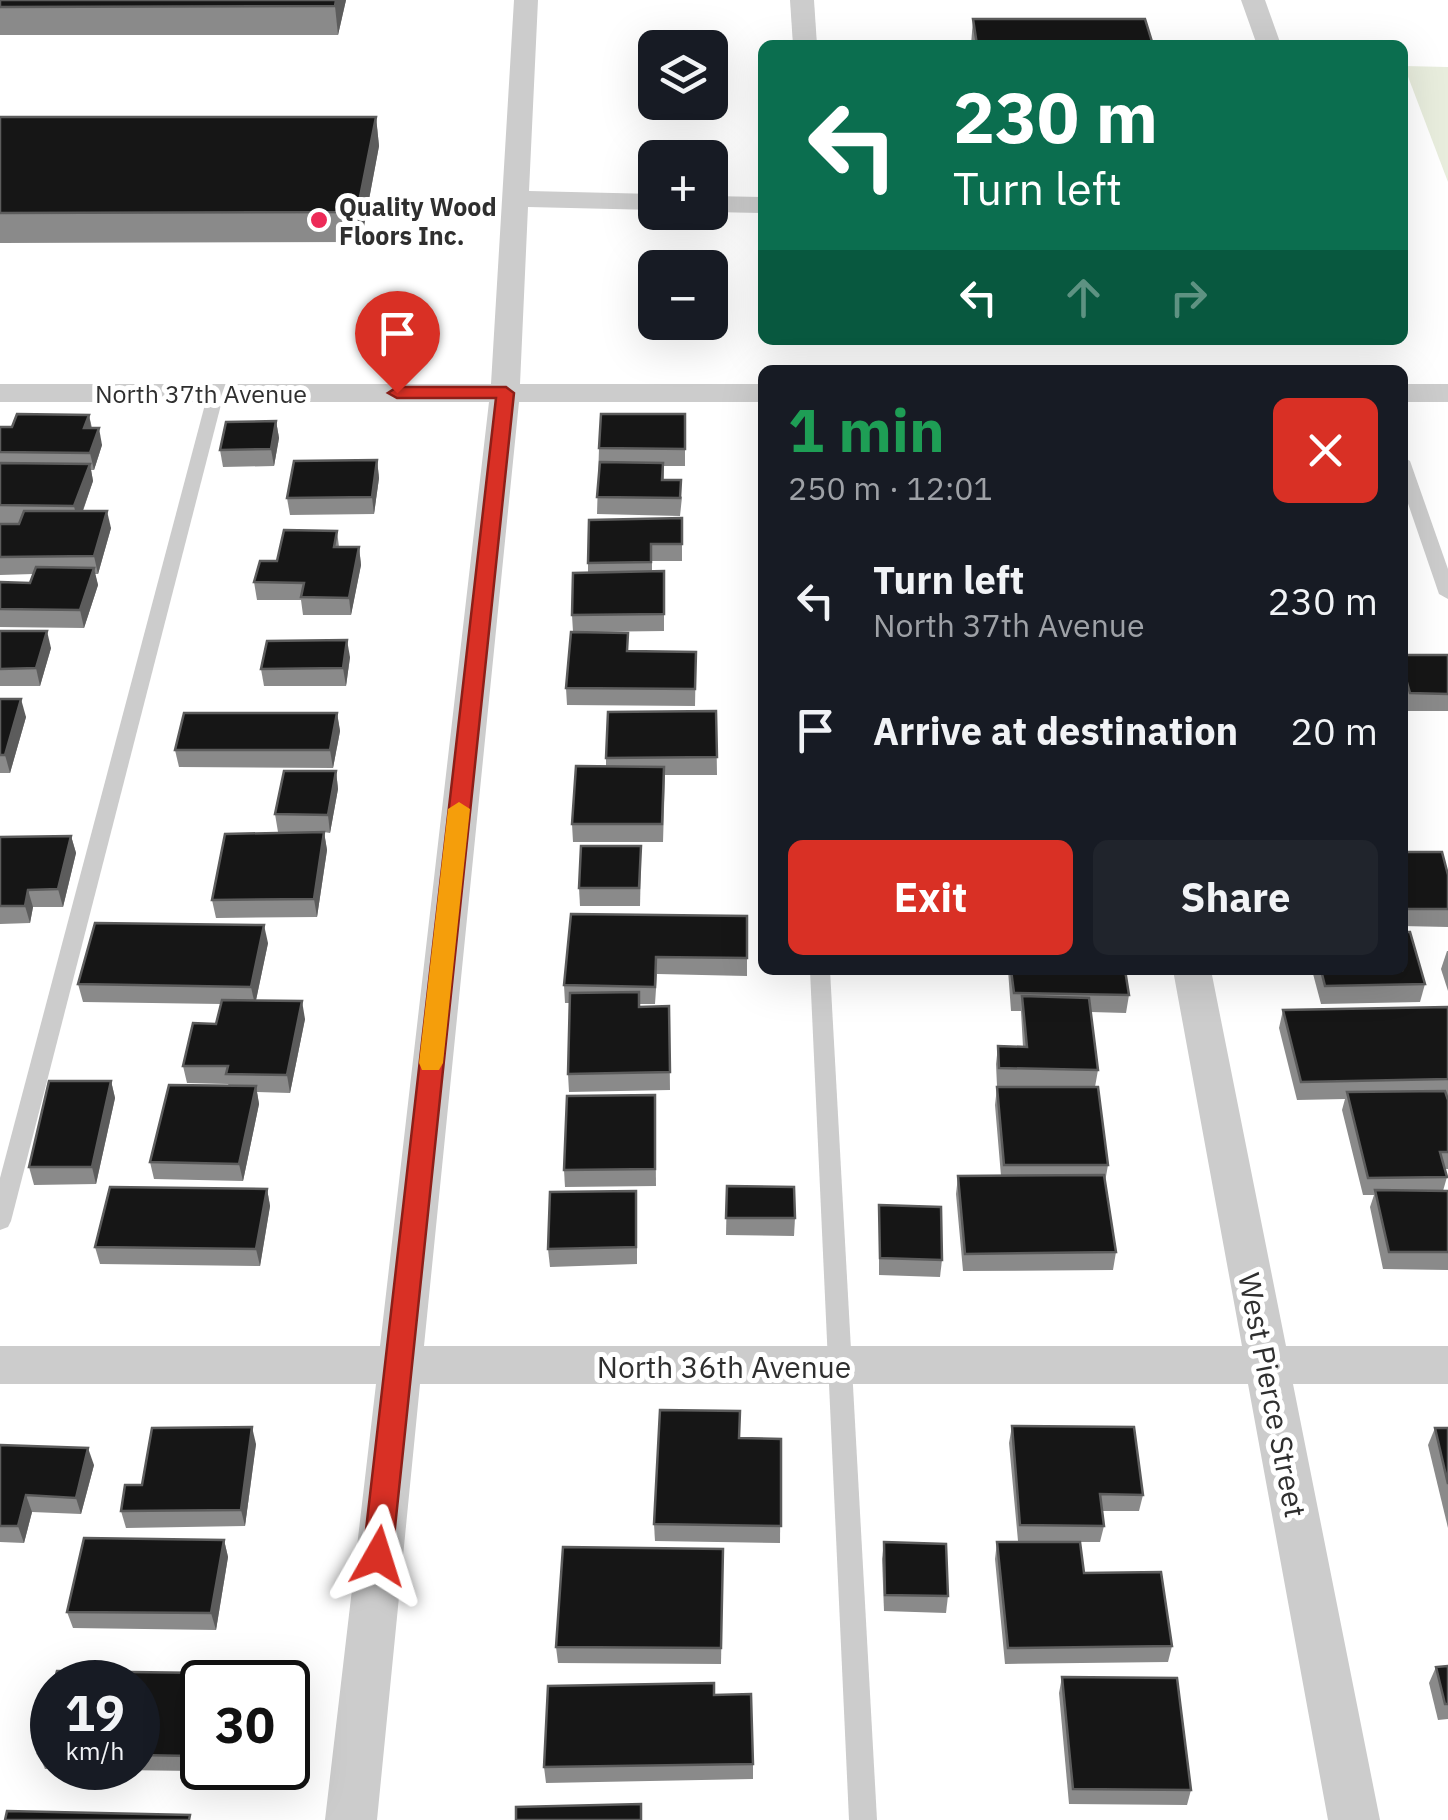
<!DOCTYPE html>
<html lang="en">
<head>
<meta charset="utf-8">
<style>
  :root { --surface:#171b24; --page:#20242c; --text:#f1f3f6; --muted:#9ea1a6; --accent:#d93025 }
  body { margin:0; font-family:"IBM Plex Sans",sans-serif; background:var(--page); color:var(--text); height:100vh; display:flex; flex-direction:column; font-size:38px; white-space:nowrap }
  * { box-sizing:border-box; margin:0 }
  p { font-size:32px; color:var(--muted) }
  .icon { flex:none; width:55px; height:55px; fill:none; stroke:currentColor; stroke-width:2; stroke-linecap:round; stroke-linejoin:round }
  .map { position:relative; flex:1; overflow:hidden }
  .sheet { position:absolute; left:758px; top:365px; width:650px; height:610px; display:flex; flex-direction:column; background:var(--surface); border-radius:15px; box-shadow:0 10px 40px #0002 }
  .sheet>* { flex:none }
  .banner { position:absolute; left:758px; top:40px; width:650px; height:305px; border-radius:15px; box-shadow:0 10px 40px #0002; background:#0b6e4f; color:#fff; overflow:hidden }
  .controls { position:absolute; left:638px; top:30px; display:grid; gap:20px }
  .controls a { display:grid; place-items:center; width:90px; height:90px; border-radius:15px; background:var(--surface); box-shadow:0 10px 40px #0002; font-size:50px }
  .speed { position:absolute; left:30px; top:1660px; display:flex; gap:20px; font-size:50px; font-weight:700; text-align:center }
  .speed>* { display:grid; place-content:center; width:130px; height:130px; border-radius:50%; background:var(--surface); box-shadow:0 10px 40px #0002; line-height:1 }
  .speed small { font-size:25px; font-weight:400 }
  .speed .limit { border:5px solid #111; border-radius:15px; background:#fff; color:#111 }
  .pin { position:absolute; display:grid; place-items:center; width:85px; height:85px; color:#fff; margin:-102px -42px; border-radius:50% 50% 50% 0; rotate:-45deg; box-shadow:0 0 10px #0007 }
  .pin .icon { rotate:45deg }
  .me { position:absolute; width:110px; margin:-55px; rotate:6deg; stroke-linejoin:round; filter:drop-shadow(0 0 8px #0008) }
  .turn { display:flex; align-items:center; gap:35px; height:210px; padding:0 30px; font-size:45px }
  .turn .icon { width:130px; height:130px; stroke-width:2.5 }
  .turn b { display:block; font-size:70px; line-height:85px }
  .lanes { display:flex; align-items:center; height:95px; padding:0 30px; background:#0003; justify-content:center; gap:50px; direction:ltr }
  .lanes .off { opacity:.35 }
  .round { display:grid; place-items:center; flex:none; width:105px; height:105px; border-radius:15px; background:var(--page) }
  .head { display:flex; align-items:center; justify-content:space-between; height:170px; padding:0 30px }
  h1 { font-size:60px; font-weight:700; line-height:75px; color:#1e9e55 }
  .cta { display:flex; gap:20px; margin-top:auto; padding:20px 30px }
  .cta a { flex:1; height:115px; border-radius:15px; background:var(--accent); color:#fff; font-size:40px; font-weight:700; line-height:115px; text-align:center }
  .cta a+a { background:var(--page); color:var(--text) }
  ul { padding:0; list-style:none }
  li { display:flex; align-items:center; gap:30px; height:130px; padding:0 30px }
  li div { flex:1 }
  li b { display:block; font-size:38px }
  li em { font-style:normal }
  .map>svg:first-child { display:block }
</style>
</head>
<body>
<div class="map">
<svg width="1448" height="1820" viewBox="0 0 1448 1820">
  <rect width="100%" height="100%" fill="#fff"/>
  <path fill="#e8eddd" d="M1404,66L1448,67V182Z"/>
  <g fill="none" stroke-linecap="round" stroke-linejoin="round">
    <g fill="#ccc" fill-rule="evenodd">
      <path d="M216,388L224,393L11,1221L8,1227L0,1230V1178L208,393Z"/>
      <path d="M1402,456L1410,461L1448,569V599L1439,594L1402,486Z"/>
      <path d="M810,970H830L877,1820H849Z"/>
    </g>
    <g fill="#ccc" fill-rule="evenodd">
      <path d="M514,0H538L529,191L655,194V210L528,207L520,384H762V402H519L424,1346H1242L1173,970H1211L1286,1346H1448V1384H1293L1380,1820H1328L1248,1384H420L377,1820H325L376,1384H0V1346H380L489,402H0V384H491Z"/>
      <path d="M790,0H814L817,45H793Z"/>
      <path d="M1241,0H1265L1281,45H1257Z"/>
      <path d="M710,196L762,197V213L710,212Z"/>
      <rect x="1402" y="384" width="46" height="18"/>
    </g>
  </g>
  <g fill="#8a8a8a">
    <path d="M0,0H346L338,35H0Z"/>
    <path d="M973,19L1153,45H971Z"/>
    <path d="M0,117H376L379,146L361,242L0,243Z"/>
    <path d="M685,414V466H664V480L682,497L680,516L597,514L599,448Z"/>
    <path d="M89,415L92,428L102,445L94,470H91L93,481L83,511L111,528L98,574H95L98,585L84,628L0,627V582L30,583L33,574L0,575V524L20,523H0V427H12Z"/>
    <path d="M276,421L279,438L274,466L223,467L220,450Z"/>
    <path d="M377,460L379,478L374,514L290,515L287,498Z"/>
    <path d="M682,518V561H652V572L664,571V631L584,632L629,651L696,652L695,706L567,705L566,688L573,632L572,615L588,573V563Z"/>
    <path d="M337,531L339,547H359L361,565L351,615H303L301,600H257L254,582L277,561Z"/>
    <path d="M0,631L51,648L40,686H0Z"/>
    <path d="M1402,655H1448V711H1406L1402,699Z"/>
    <path d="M350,657L346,686H264L261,669Z"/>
    <path d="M0,699L26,717L10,773H0Z"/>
    <path d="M716,711L717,775H665L663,842H573L572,824L606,766V758Z"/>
    <path d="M337,713L340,731L333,768L179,767L175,750Z"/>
    <path d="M336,771L338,789L330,833L324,832L327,850L317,917L216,918L212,900L278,832L275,814Z"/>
    <path d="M71,836L76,853L63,907H33L30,923L0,924V837Z"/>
    <path d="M1402,852L1448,875V927L1402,926Z"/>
    <path d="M641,864L640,906H580L579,888Z"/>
    <path d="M747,916V976L657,974L655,1004H639V1007L669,1006L670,1090L569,1092L568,1074L570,1003H565L564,985Z"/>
    <path d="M268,943L256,1000L305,1019L290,1093L257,1092L259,1104L243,1181L154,1179L150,1162L229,1086L228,1084L187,1083L183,1066L216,1024L221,1004L83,1002L78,984Z"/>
    <path d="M1447,951H1448V991L1441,969Z"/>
    <path d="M1008,970H1125L1129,995L1126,1013L1091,1012L1098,1070L1095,1087L997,1086L996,1064L998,1046L1023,1047L1021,1011H1011Z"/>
    <path d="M1312,970H1402L1425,984L1420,1002L1321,1004Z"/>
    <path d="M1448,1007V1169H1445L1447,1177L1443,1191H1448V1270L1383,1269L1370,1207L1374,1195H1363L1342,1110L1345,1099L1297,1100L1279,1028L1283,1010Z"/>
    <path d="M111,1081L115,1098L96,1184L34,1185L29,1167Z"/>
    <path d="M997,1087L1108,1165L1105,1182L1116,1252L1113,1270L963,1271L956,1194L958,1176H1001L995,1105Z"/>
    <path d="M655,1095L656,1186L565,1187L564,1170Z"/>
    <path d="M727,1186L795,1218L794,1236L726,1235Z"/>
    <path d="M267,1189L270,1206L260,1266L100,1264L95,1247Z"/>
    <path d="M879,1205L942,1260L940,1277L879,1275Z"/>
    <path d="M637,1208V1264L550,1267L548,1249Z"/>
    <path d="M1012,1426L1143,1495L1139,1511H1102L1104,1526L1100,1542H1080L1084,1573L1172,1646L1168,1662L1005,1664L995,1559L997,1542H1065L1018,1541L1009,1443Z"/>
    <path d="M1435,1428H1448V1528L1428,1445Z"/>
    <path d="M740,1438L781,1439L780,1543L655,1541L654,1524Z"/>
    <path d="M256,1444L245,1526L126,1528L121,1511L142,1485Z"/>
    <path d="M0,1445L94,1465L81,1514L32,1512L24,1543L0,1542Z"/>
    <path d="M224,1540L228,1557L216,1630L73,1628L67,1612Z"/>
    <path d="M884,1542L948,1596L946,1613L884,1611L882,1559Z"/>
    <path d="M723,1549L721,1664L558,1663L556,1647Z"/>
    <path d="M1448,1666V1719L1438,1720L1429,1683L1436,1667Z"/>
    <path d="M204,1673L195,1771L45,1769L38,1753L52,1691V1768H138V1682Z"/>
    <path d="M1062,1677L1191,1790L1187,1805L1069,1804L1059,1693Z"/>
    <path d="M714,1695L753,1764V1779L546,1783L544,1767Z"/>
  </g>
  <g fill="#5c5c5c">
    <path d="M336,0H346L338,35L335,6Z"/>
    <path d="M376,117L379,146L361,242L357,212Z"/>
    <path d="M89,415L92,432L84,428Z"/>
    <path d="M276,421L279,438L274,466L271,449Z"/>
    <path d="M99,428L102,445L94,470L90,453Z"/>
    <path d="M377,460L379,478L374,514L372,497Z"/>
    <path d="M90,464L93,481L78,524L74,506Z"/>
    <path d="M107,511L111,528L98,574L94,556Z"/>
    <path d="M359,547L361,565L351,615L349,598Z"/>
    <path d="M94,568L98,585L84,628L80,610Z"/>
    <path d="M47,631L51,648L40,686L36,668Z"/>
    <path d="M347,640L350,657L346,686L343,668Z"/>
    <path d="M21,699L26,717L10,773L5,755Z"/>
    <path d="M337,713L340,731L333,768L330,750Z"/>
    <path d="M336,771L338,789L330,833L328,815Z"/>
    <path d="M324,832L327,850L317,917L314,899Z"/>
    <path d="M71,836L76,853L63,907L58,889Z"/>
    <path d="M28,890L33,907L30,923L25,906Z"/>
    <path d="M264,925L268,943L255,1005L251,987Z"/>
    <path d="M302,1001L305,1019L290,1093L287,1075Z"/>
    <path d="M111,1081L115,1098L96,1184L92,1167Z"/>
    <path d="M256,1086L259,1104L243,1181L239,1164Z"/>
    <path d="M267,1189L270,1206L260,1266L256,1249Z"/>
    <path d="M252,1427L256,1444L245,1526L241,1510Z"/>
    <path d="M88,1448L94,1465L81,1514L76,1498Z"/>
    <path d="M26,1495L32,1512L24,1543L18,1526Z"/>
    <path d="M224,1540L228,1557L216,1630L211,1613Z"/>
    <path d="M202,1684V1729L195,1771L190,1756Z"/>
  </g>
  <g fill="#161616" stroke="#5c5c5c" stroke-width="2.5">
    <path d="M0,0H336L335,6L0,7Z"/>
    <path d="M973,19H1145L1153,45H977Z"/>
    <path d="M0,117H376L357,212L0,213Z"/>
    <path d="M17,414L89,415L84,428H99L90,453L0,452V427H12Z"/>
    <path d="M601,414H685V449L599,448Z"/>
    <path d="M276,421L271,449L220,450L226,422Z"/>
    <path d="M377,460L372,497L287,498L294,461Z"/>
    <path d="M600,462L663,463L662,480H681L680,498L597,497Z"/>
    <path d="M0,463L90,464L74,506L0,505Z"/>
    <path d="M24,511H107L94,556L0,557V524H19Z"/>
    <path d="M682,518V544H651V562L588,563L589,520Z"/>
    <path d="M284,530L337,531L334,547H359L349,598L301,597L304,583L254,582L260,561H277Z"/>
    <path d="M36,567L94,568L80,610L0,609V582L30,583Z"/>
    <path d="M664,571V614L572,615L573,573Z"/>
    <path d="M0,631H47L36,668L0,669Z"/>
    <path d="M571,632L628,633L627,651L696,652L695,689L566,688Z"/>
    <path d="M347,640L343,668L261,669L267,641Z"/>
    <path d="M1402,655H1448V694L1410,693L1402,665Z"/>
    <path d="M0,699H21L5,755H0Z"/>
    <path d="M716,711L717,757L606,758L608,712Z"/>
    <path d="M184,713H337L330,750H175Z"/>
    <path d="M576,766L664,767L662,824H572Z"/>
    <path d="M284,771H336L328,815L275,814Z"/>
    <path d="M324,832L314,899L212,900L225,834Z"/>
    <path d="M71,836L58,889L28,890L25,906H0V837Z"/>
    <path d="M581,846H641L639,888H579Z"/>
    <path d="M1402,852H1442L1448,875V909H1402Z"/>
    <path d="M571,914L747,916V958L656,957L655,987L564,985Z"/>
    <path d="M95,923L264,925L251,987L78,984Z"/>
    <path d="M1402,932H1410L1425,984L1325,986L1321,970H1402Z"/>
    <path d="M1011,970H1125L1129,995L1014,993Z"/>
    <path d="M639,992V1007L669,1006L670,1072L568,1074L570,993Z"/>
    <path d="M1022,996L1089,998L1098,1070L999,1068L998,1046L1027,1047Z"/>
    <path d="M222,1000L302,1001L287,1075L226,1074L228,1066H183L193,1023L216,1024Z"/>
    <path d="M1448,1007V1079L1301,1082L1283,1010Z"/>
    <path d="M49,1081H111L92,1167H29Z"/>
    <path d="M169,1085L256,1086L239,1164L150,1162Z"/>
    <path d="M997,1087H1098L1108,1165H1004Z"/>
    <path d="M1445,1091L1448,1100V1152H1440L1447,1177L1368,1178L1347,1092Z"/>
    <path d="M655,1095V1169L564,1170L567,1096Z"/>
    <path d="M1104,1175L1116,1252L965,1254L958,1176Z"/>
    <path d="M727,1186L794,1187L795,1218H726Z"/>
    <path d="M110,1187L267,1189L256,1249L95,1247Z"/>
    <path d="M1375,1190L1448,1191V1252H1389Z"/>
    <path d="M636,1191V1247L548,1249L550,1192Z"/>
    <path d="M879,1205L941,1207L942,1260L880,1258Z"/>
    <path d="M660,1410L740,1411L739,1438L781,1439V1526L654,1524Z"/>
    <path d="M1012,1426L1134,1427L1143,1495L1100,1494L1104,1526L1020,1525Z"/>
    <path d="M252,1427L241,1510L121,1511L125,1485H142L152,1428Z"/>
    <path d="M1435,1428H1448V1484Z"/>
    <path d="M0,1445L88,1448L76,1498L26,1495L18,1526H0Z"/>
    <path d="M84,1538L224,1540L211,1613L67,1612Z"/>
    <path d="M884,1542L946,1544L948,1596L885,1595Z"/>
    <path d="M997,1542H1080L1084,1573L1161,1572L1172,1646L1008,1648Z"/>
    <path d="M563,1547L723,1549L721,1648L556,1647Z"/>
    <path d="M1448,1666V1704H1445L1436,1667Z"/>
    <path d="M57,1671L204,1673L190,1756L138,1755V1682H54Z"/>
    <path d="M1062,1677L1177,1678L1191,1790L1073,1789Z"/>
    <path d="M714,1683V1695L751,1694L753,1764L544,1767L548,1686Z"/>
    <path d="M52,1691V1753H38Z"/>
    <path d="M641,1804V1820H516V1807Z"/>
    <path d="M7,1811L190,1815L189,1820H5Z"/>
  </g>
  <path fill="#d93025" stroke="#8d1f18" stroke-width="2.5" d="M506,387L514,393L392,1556L388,1565L378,1568L368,1565L363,1556L496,398H397L388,393L397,387Z"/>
  <path fill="#f59e0b" d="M459,802L470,809L443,1063L439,1070H422L419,1063L448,809Z"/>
  <circle fill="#ed2b58" stroke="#fff" stroke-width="4" cx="319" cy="220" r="10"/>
  <g text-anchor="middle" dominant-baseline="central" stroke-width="10" stroke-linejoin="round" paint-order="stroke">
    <g font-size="25" font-weight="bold" fill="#2f2f2f" stroke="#fff" text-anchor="start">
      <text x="339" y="206">Quality Wood<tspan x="339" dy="29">Floors Inc.</tspan></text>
    </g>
    <g font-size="25" fill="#2f2f2f" stroke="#fff">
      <text x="201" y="393">North 37th Avenue</text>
    </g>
    <g font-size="30" fill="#2f2f2f" stroke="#fff">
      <text x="724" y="1366">North 36th Avenue</text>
      <text transform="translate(1273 1395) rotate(79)">West Pierce Street</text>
    </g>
  </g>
</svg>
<div class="controls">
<a><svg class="icon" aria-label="layers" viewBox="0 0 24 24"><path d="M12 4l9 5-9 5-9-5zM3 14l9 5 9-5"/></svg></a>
<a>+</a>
<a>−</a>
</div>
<div class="speed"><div>19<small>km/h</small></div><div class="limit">30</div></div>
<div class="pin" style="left:397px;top:393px;background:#d93025"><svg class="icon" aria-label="arrive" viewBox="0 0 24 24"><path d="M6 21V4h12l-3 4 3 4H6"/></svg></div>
<svg class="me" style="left:378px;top:1556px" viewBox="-20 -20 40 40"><path d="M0-17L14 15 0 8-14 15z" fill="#d93025" stroke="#fff" stroke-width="4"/></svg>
<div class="banner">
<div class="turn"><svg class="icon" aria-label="left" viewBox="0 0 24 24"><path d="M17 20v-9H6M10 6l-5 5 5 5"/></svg><div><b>230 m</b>Turn left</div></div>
<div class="lanes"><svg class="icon" aria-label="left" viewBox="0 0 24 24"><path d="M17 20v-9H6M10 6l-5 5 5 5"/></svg><svg class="icon off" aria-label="ahead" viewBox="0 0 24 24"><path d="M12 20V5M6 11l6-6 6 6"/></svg><svg class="icon off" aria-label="right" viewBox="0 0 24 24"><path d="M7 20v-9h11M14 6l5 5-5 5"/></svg></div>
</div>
<section class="sheet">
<div class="head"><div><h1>1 min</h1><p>250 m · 12:01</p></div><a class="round" style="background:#d93025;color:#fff"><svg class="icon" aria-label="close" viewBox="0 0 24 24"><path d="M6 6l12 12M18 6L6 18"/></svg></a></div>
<ul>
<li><svg class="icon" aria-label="left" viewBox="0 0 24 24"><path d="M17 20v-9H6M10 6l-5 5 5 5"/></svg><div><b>Turn left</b><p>North 37th Avenue</p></div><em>230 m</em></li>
<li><svg class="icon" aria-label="arrive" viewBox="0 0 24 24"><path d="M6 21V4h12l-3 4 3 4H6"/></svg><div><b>Arrive at destination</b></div><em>20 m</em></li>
</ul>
<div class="cta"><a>Exit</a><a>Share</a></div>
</section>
</div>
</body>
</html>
